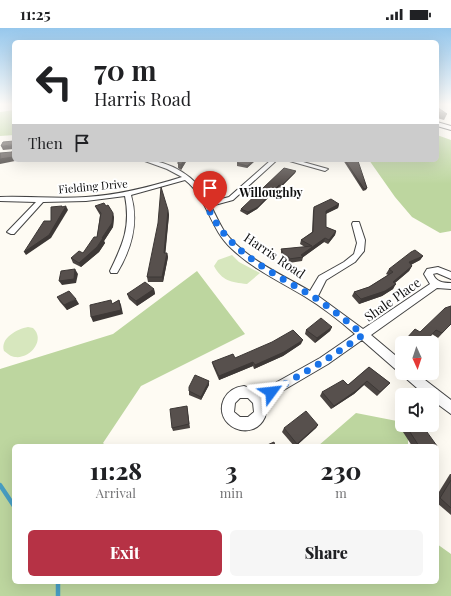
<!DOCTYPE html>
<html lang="en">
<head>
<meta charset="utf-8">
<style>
  :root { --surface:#fff; --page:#f6f6f6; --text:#202124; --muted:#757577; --accent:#b63245 }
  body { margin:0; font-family:"Playfair Display",serif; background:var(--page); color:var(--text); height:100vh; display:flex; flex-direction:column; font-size:15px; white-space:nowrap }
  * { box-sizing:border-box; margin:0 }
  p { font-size:13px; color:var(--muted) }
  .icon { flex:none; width:22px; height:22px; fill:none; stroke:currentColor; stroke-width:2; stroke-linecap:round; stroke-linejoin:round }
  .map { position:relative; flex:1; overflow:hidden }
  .sheet { position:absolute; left:12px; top:416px; width:427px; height:140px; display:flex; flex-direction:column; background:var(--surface); border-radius:6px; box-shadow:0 4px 16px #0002 }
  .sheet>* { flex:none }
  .top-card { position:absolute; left:12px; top:12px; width:427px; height:122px; border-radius:6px; box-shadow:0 4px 16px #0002; background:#fff; color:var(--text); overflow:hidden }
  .needle { width:26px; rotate:177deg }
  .fabs { position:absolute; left:395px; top:308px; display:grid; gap:8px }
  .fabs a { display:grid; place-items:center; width:44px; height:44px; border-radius:6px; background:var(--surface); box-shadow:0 4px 16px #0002; font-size:20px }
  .pin { position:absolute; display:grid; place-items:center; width:34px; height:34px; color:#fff; margin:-41px -17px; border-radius:50% 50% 50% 0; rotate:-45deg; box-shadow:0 0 4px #0007 }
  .pin .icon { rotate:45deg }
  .me { position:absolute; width:44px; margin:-22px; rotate:60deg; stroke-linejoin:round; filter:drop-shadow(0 0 3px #0008) }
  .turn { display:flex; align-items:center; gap:14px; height:84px; padding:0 16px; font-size:18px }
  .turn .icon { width:52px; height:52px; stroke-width:2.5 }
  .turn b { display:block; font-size:28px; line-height:34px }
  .then { display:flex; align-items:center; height:38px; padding:0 16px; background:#0003; gap:8px; font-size:15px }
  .eta { display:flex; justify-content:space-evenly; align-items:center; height:68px; text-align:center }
  .eta b { font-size:24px; font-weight:800; line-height:28px }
  .action { display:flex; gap:8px; margin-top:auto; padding:8px 16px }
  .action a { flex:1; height:46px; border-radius:6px; background:var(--accent); color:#fff; font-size:16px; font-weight:800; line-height:46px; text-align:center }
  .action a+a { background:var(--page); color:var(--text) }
  .status { display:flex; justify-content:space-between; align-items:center; height:28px; padding:0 20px; background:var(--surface); direction:ltr }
  .status svg { height:11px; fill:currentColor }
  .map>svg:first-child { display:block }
</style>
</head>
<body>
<div class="status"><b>11:25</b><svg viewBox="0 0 49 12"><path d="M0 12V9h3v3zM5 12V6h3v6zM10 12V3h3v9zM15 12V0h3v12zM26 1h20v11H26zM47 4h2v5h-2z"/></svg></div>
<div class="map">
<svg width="451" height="568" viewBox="0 0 451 568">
  <rect width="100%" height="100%" fill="#fefbf3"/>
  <g fill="#d7e7be">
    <path d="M232,227L239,234L260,245L247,256C231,254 222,253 214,238L218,232Z"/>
    <path d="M28,299L33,300C46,312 30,331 15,329C11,329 7,325 4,323C0,310 17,301 28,299Z"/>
  </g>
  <g fill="#bdd69f">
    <path d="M14,82V107L0,108V84Z"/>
    <path d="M437,107L451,112V203L440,205L412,189L395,169L369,132H437Z"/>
    <path d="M197,243L245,306L141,358L103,415L106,418H14V554H437V516L451,526V568H0V341L113,306Z"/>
    <path d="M356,385L402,394V397H408V418H318Z"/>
  </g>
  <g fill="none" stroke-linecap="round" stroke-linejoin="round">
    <g stroke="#489ec3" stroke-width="4.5">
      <path d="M0,457L14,478"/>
      <path d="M58,554V568"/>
    </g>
    <defs>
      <g id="minor">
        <path d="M142,132C170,132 197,149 210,174L229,169L271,132H277L233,172L211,178C215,186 219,195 224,203C245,231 281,246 310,263L319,248L344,234L354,226L357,215L352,196L353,194H359L365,212L364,223L355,234L326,252L318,268L363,301L430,256L424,246L427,241L438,239L451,244V251L437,245L433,246C436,254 443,255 451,255V261L437,260L371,307L402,333V345H416L451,372V386L432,372V367H425L362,312L328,336L265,373C267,379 267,383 265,389C253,416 212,398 224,371C228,363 235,359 244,358L259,364L320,330L355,306C339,292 322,279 304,268C279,253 253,241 232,221C209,200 208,170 185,152L131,167C139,195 132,220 117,245H111L110,243C123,216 131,199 125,168L86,173L43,174L14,206H11L7,204L36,174L0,173V169C29,168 57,171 86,169C119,167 150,159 182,149L167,141ZM240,370H248L253,375L254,384L248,389H240L234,384L235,375Z"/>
        <path d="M286,132H296L328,141L325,143Z"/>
      </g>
      <path id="tertiary" d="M437,94L451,98V102L437,98Z"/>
    </defs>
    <use href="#minor" stroke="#434343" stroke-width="2"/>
    <use href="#tertiary" stroke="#434343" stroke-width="2"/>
    <use href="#minor" fill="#fff" fill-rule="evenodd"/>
    <use href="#tertiary" fill="#fff" fill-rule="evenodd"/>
  </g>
  <g fill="#4b4542">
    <path d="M437,79L447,86L444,92L437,90Z"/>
    <path d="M175,132H187L181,142L178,140V133Z"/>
    <path d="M256,132L247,140L237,138V135Z"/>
    <path d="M343,132H355L367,160L366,162L363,163Z"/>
    <path d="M296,143L295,145L280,160L279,159L257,181L247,187L240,183L241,181Z"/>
    <path d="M339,176L338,180L326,186V199L336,203L335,207L328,216L324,214L303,229L302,233L289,235L288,233H284L281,225V221L305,219L300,216L301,212L312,204L313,183L314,179Z"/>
    <path d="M95,178L114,189L113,199L104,213L105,215L99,224L81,239L73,235L71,230L83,225L97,209L100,187L97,182Z"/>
    <path d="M168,182L169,187L165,225H167L168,229L163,254H148L147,249Z"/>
    <path d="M423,228L420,232L411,237L412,238L409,243L395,255L393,261L382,268L359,276L352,268L354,264L369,259L388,247L386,246L389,241Z"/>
    <path d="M154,261L155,266L137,278L129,271L127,266Z"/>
    <path d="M57,269L79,276L67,282L60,274Z"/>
    <path d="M451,296L438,310L432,306L424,315H403L406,311L420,304Z"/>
    <path d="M332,299L330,303L315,315L305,306L306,302Z"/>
    <path d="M301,316L283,328L254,341L253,338L219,352L213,338L212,334L235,330Z"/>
    <path d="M369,339L390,355L377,368L364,357L354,366L331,381L320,368L322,364L348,357Z"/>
    <path d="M209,357L201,372L189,367V363Z"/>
    <path d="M187,378L190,400L173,403L172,400Z"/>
    <path d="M318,397L316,400L296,418H294L282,404L284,400Z"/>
    <path d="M408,401L437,418H412L403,404Z"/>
    <path d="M450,446H451V487L437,475V467Z"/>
  </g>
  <g fill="#3d3836">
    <path d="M12,117L14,121L3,122L1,118Z"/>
    <path d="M14,123V132H15V133L0,136V131Z"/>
    <path d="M184,132H187L181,142V137Z"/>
    <path d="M254,132H256L247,140V138Z"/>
    <path d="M296,143L295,145L280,160L281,158Z"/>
    <path d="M279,157V159L257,181L247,187L248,184Z"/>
    <path d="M339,176L338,180L325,186L326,183Z"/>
    <path d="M66,178L68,182L51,210L26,227L24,224Z"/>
    <path d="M168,182L169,187L165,230L164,225Z"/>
    <path d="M113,185L114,189L113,199L104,213L105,215L99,224L81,239L79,235L102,210Z"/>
    <path d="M336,203L335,207L328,216L329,212Z"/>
    <path d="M325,210L324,214L302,230L301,227Z"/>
    <path d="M167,225L168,229L163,254L162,249Z"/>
    <path d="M423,228L420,232L406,239L409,234Z"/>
    <path d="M412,238L409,243L390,259L393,254Z"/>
    <path d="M75,241L78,246L76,255L62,257L59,253Z"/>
    <path d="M396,256L393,261L382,268L359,276L361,271Z"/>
    <path d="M154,261L155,266L137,278L136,273Z"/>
    <path d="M76,271L79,276L67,282L64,277Z"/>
    <path d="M119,272L121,277L123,286L93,294L91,289Z"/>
    <path d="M332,299L330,303L315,315L317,310Z"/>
    <path d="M303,312L301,316L283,328L254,341L255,337Z"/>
    <path d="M253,334V338L219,352V348Z"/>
    <path d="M209,353V357L201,372V369Z"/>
    <path d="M367,353L364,357L354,366L331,381L334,378Z"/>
    <path d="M318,397L316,400L296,418L297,416Z"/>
  </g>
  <g fill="#57504d" stroke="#3d3836">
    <path d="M437,79L447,86L437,84Z"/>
    <path d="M14,113L13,129L0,131V125L12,124L14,118L12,117L1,118L3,114Z"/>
    <path d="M178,132H184L181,137L178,136Z"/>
    <path d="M241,132H254L247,138L237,135Z"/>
    <path d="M345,132H355L358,133L367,160L364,161Z"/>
    <path d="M284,140L296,143L281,158L279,157L258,179L248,184L241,181Z"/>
    <path d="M161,159L168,182L164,225H167L162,249H147L158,195Z"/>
    <path d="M331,171L339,176L326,183V199L336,203L329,212L325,210L301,227L303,229L289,231V229H285L281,221L312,218L301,212L313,204L314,179Z"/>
    <path d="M104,175L106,178L108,177L113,185L112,195L102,210H103L97,219L79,235L71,230L79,223L83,225L94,209H97L101,185L95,178Z"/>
    <path d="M62,178V179L66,178L49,207L24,224L44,193H51V179Z"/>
    <path d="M415,222L423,228L409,234L412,238L393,254L396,256L385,263L361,271L354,264L369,259L393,244L389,241L411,224Z"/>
    <path d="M75,241L74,251L59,253L61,243Z"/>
    <path d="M145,254L154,261L136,273L127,266Z"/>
    <path d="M69,263L76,271L64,277L57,269Z"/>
    <path d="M111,272L112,276L119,272L121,282L91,289L90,277Z"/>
    <path d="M451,278V296L442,305L436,302L424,315H412L406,311L415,301L420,304L445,280Z"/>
    <path d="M321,290L332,299L317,310L306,302Z"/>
    <path d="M293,302L303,312L284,324L255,337L253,334L219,348L212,334L233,326L235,330L272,314Z"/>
    <path d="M369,339L390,355L380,364L367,353L357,362L334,378L322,364L343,352L348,357Z"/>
    <path d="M195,347L209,353L201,369L189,363V359Z"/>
    <path d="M187,378L189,396L172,400L170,381Z"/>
    <path d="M306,383L318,397L297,416L284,400Z"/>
    <path d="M420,397H422L437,418H419L408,401Z"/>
    <path d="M274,414L275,418H265Z"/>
    <path d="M451,452V480L440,470Z"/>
  </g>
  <linearGradient id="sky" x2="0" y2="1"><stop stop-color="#96c7ec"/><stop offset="0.49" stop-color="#fffdfa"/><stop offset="1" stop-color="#fffdfa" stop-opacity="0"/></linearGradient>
  <rect width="451" height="156" fill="url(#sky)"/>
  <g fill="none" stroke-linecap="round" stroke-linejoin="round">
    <path stroke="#1a73e8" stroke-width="7" stroke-dasharray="0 12.6" d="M210,184C231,226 274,245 312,268C330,279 347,293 363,307L324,333L271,364"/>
  </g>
  <g text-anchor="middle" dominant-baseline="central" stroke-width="4" stroke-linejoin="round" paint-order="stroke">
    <g font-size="11" fill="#101010" stroke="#fff">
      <text transform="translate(93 158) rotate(-5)">Fielding Drive</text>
    </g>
    <g font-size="12" font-weight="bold" fill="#101010" stroke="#fff">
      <text x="271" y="164">Willoughby</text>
    </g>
    <g font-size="13" fill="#101010" stroke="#fff">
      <text transform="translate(275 227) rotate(34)">Harris Road</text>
      <text transform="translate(392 271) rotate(-35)">Shale Place</text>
    </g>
  </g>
</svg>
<div class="fabs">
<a><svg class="needle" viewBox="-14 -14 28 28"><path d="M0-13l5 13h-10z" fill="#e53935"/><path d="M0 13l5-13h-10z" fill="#757577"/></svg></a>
<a><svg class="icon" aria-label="sound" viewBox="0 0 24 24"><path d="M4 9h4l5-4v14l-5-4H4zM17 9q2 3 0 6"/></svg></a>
</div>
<div class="pin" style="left:210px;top:184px;background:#d93025"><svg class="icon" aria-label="arrive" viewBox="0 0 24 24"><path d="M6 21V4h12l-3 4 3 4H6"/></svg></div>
<svg class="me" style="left:271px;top:364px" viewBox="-20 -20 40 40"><path d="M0-17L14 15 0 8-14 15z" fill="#1a73e8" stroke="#fff" stroke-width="4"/></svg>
<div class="top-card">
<div class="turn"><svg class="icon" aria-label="left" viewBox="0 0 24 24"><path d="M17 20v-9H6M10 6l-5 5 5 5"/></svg><div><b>70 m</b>Harris Road</div></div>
<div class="then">Then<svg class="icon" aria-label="arrive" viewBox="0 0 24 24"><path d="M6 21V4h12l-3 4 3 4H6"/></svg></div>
</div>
<section class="sheet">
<div class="eta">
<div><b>11:28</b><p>Arrival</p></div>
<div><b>3</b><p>min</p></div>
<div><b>230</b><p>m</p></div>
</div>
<div class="action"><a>Exit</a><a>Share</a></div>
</section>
</div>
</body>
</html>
